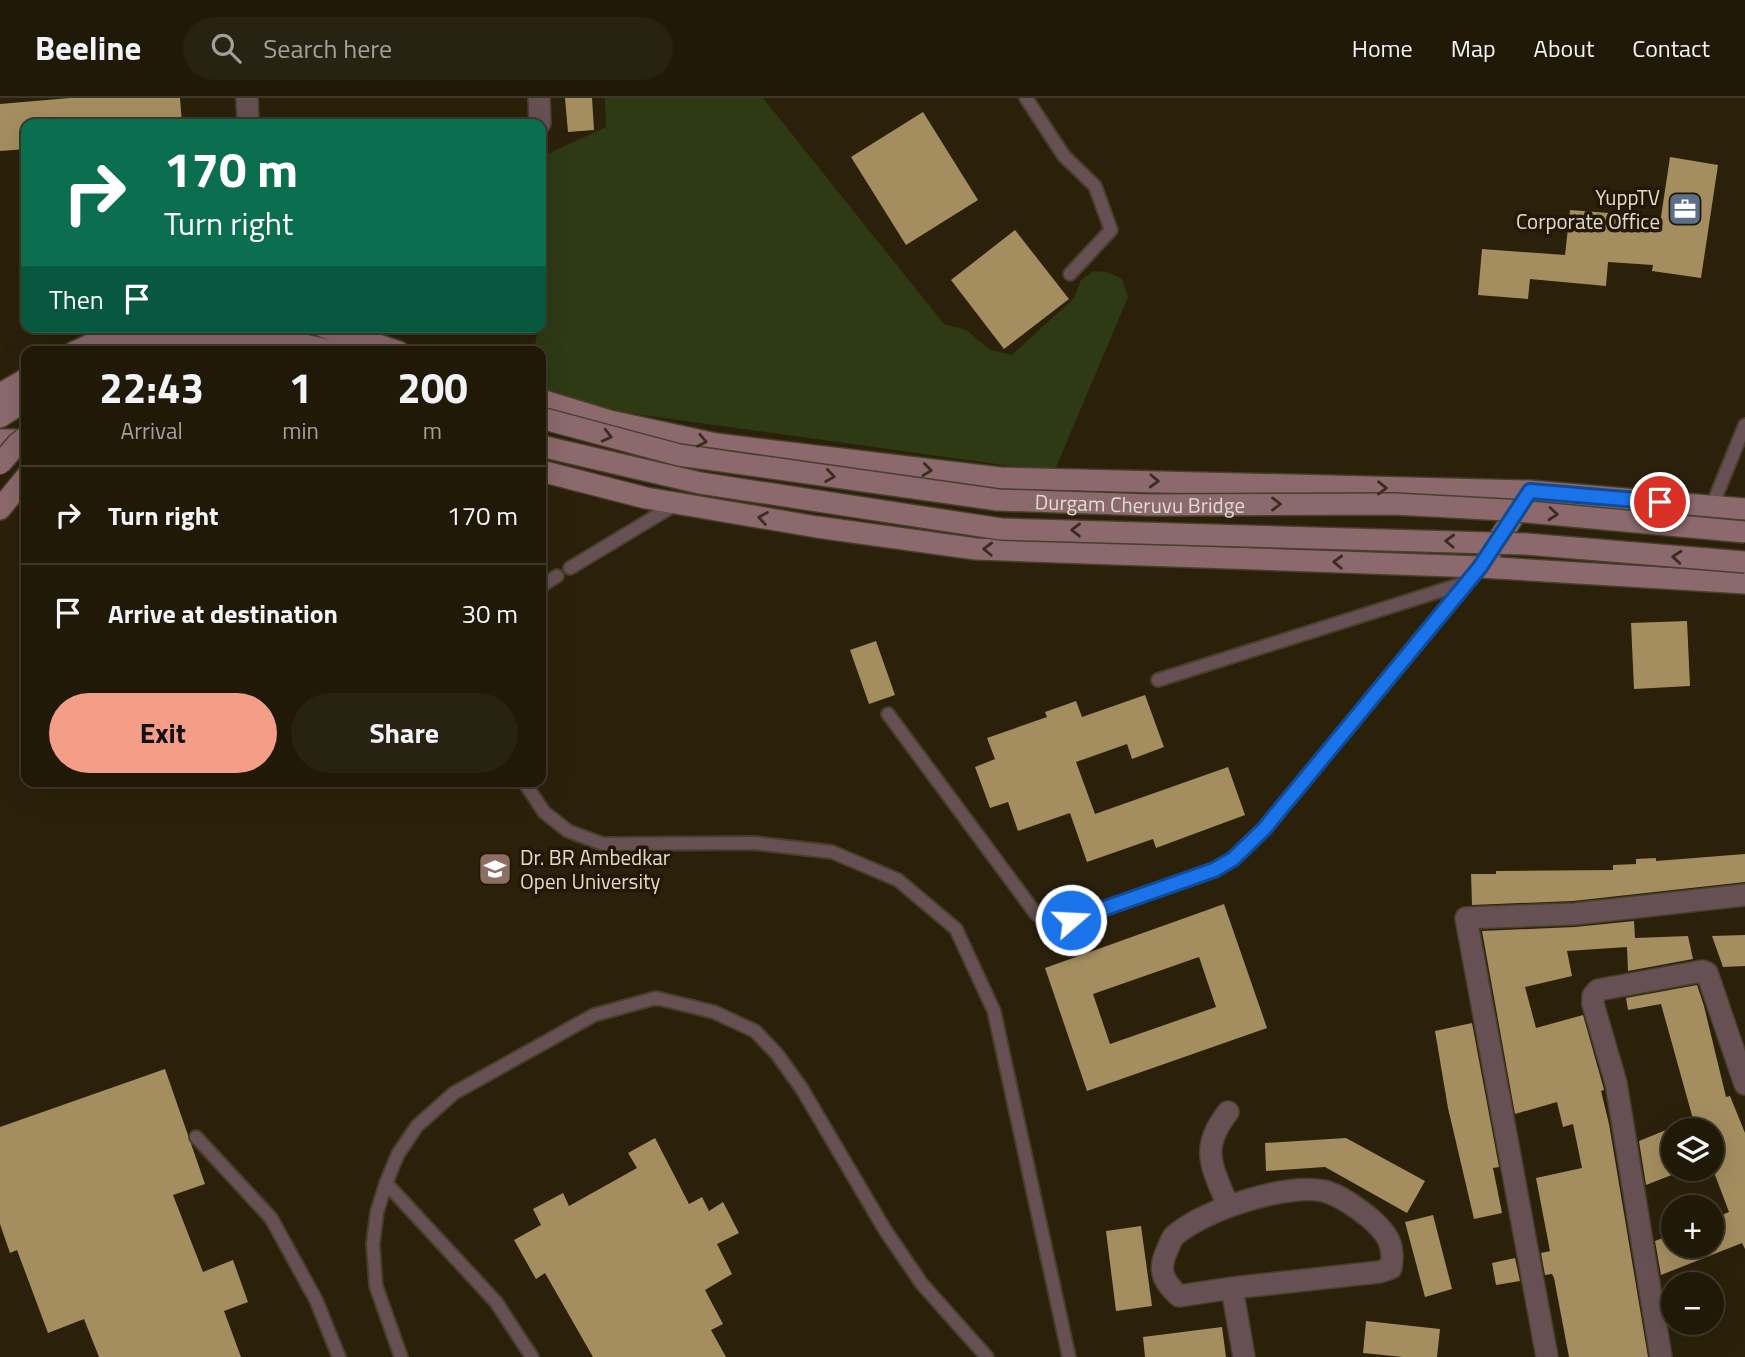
<!DOCTYPE html>
<html lang="en">
<head>
<meta charset="utf-8">
<style>
  :root { --surface:#201908; --page:#282212; --text:#f1f3f6; --muted:#a2a09c; --line:#3d3829; --accent:#f49e88 }
  body { margin:0; font-family:"Titillium Web",sans-serif; background:var(--page); color:var(--text); height:100vh; display:flex; flex-direction:column; font-size:26px; white-space:nowrap }
  * { box-sizing:border-box; margin:0 }
  p { font-size:23px; color:var(--muted) }
  .icon { flex:none; width:38px; height:38px; fill:none; stroke:currentColor; stroke-width:2; stroke-linecap:round; stroke-linejoin:round }
  .map { position:relative; flex:1; overflow:hidden }
  .panel { position:absolute; left:21px; top:248px; width:525px; height:441px; display:flex; flex-direction:column; background:var(--surface); border-radius:14px; box-shadow:0 7px 28px #0002,0 0 0 2px var(--line) }
  .panel>* { flex:none }
  .banner { position:absolute; left:21px; top:21px; width:525px; height:214px; border-radius:14px; box-shadow:0 7px 28px #0002,0 0 0 2px var(--line); background:#0b6e4f; color:#fff; overflow:hidden }
  .controls { position:absolute; left:1661px; top:1020px; display:grid; gap:14px }
  .controls a { display:grid; place-items:center; width:63px; height:63px; border-radius:50%; background:var(--surface); box-shadow:0 7px 28px #0002,0 0 0 2px var(--line); font-size:35px }
  .pin { position:absolute; display:grid; place-items:center; width:60px; height:60px; color:#fff; margin:-30px; border:4px solid #fff; border-radius:50%; box-shadow:0 2px 7px #0007 }
  .me { position:absolute; width:77px; margin:-38px; rotate:71deg; stroke-linejoin:round; filter:drop-shadow(0 0 5px #0008) }
  .turn { display:flex; align-items:center; gap:24px; height:147px; padding:0 28px; font-size:32px }
  .turn .icon { width:91px; height:91px; stroke-width:2.5 }
  .turn b { display:block; font-size:49px; line-height:60px }
  .then { display:flex; align-items:center; height:66px; padding:0 28px; background:#0003; gap:14px; font-size:26px }
  .eta { display:flex; justify-content:space-evenly; align-items:center; height:119px; text-align:center }
  .eta b { font-size:42px; font-weight:700; line-height:49px }
  .primary-button { display:flex; gap:14px; margin-top:auto; padding:14px 28px }
  .primary-button a { flex:1; height:80px; border-radius:42px; background:var(--accent); color:#111; font-size:28px; font-weight:700; line-height:80px; text-align:center }
  .primary-button a+a { background:var(--page); color:var(--text) }
  ul { padding:0; list-style:none }
  li { display:flex; align-items:center; gap:21px; height:98px; padding:0 28px; border-top:2px solid var(--line) }
  li div { flex:1 }
  li b { display:block; font-size:26px }
  li em { font-style:normal }
  header { display:flex; align-items:center; gap:42px; box-sizing:border-box; height:98px; padding:0 35px; background:var(--surface); border-bottom:2px solid var(--line) }
  header strong { font-size:33px }
  nav { display:flex; gap:38px; margin-inline-start:auto; font-size:24px }
  .search { width:490px; height:63px; background:var(--page); display:flex; align-items:center; gap:18px; box-sizing:border-box; padding:0 24px; border-radius:38px; color:var(--muted); font-size:26px }
  .map>svg:first-child { display:block }
</style>
</head>
<body>
<header>
<strong>Beeline</strong>
<div class="search"><svg class="icon" aria-label="search" viewBox="0 0 24 24"><circle cx="10" cy="10" r="6"/><path d="M15 15l6 6"/></svg>Search here</div>
<nav><a>Home</a><a>Map</a><a>About</a><a>Contact</a></nav>
</header>
<div class="map">
<svg width="1745" height="1259" viewBox="0 0 1745 1259">
  <rect width="100%" height="100%" fill="#2b210b"/>
  <path fill="#2e3a14" d="M605,0H763L944,226L966,232L990,252L1012,257L1074,200L1081,182L1094,173L1107,174L1122,181L1128,199L1054,374L541,303V254H534L538,229H541L544,181L541,173V59L606,29Z"/>
  <g fill="#a48e60" fill-rule="evenodd">
    <path d="M70,0H180L182,26H26V51L0,53V6Z"/>
    <path d="M565,0H592L594,32L568,34Z"/>
    <path d="M923,14L978,102L906,147L851,59Z"/>
    <path d="M1670,59L1718,67L1701,180L1652,173L1653,167L1608,164L1606,188L1530,181L1528,201L1478,197L1482,151L1565,157L1570,112L1661,119Z"/>
    <path d="M1015,132L1069,201L1004,251L951,182Z"/>
    <path d="M1687,523L1690,588L1634,591L1631,525Z"/>
    <path d="M876,543L895,597L869,606L850,552Z"/>
    <path d="M1145,597L1164,649L1132,661L1127,646L1076,664L1095,716L1228,669L1245,717L1156,750L1153,741L1087,764L1070,715L1018,733L1008,704L990,710L975,669L995,661L987,640L1047,619L1045,614L1076,603L1082,619Z"/>
    <path d="M1745,756V784L1573,803L1472,807L1471,776H1496V773L1613,772V767L1636,766V761L1656,760V763Z"/>
    <path d="M1224,806L1267,930L1087,993L1045,870ZM1199,859L1216,909L1110,946L1093,896Z"/>
    <path d="M1634,823L1635,840L1688,838L1693,861L1628,873L1627,849L1567,853L1572,878L1525,889L1536,930L1583,917L1603,988L1604,992L1601,993L1609,1026L1648,1259H1569L1554,1180L1552,1176L1545,1177L1541,1155L1550,1153L1536,1080L1582,1070L1573,1026L1563,1029L1557,1004L1515,1016L1482,833L1575,829Z"/>
    <path d="M1745,837V868L1723,869L1712,838Z"/>
    <path d="M1697,887L1704,908L1726,999L1730,998L1745,1035V1151L1742,1145L1661,1177L1655,1143L1673,1136V1148H1712V1121L1729,1114L1712,1069V1032H1673V1071H1687L1646,1087L1639,1043L1693,1021L1661,906L1628,912L1626,900Z"/>
    <path d="M1472,925L1499,1069L1493,1070L1502,1115L1474,1121L1448,1010L1435,933Z"/>
    <path d="M165,971L205,1086L173,1097L203,1174L233,1162L248,1204L224,1213L241,1259H99L84,1221L48,1235L17,1152L10,1155L0,1126V1029Z"/>
    <path d="M655,1040L689,1106L702,1099L709,1113L723,1104L739,1135L717,1146L732,1176L705,1192L723,1226L711,1232L726,1259H593L545,1175L536,1181L514,1142L541,1127L533,1111L563,1095L569,1108L637,1070L628,1055Z"/>
    <path d="M1346,1040L1425,1083L1407,1115L1325,1069L1266,1073L1265,1045Z"/>
    <path d="M1433,1117L1452,1191L1425,1199L1405,1124Z"/>
    <path d="M1141,1128L1152,1208L1116,1213L1106,1133Z"/>
    <path d="M1515,1160L1520,1183L1496,1187L1492,1165Z"/>
    <path d="M1366,1223L1440,1231L1437,1259H1403L1363,1255Z"/>
    <path d="M1222,1229L1226,1259H1145L1143,1239Z"/>
  </g>
  <g fill="none" stroke-linecap="round" stroke-linejoin="round">
    <defs>
      <g id="lane">
        <path d="M1026,0L1064,58L1095,88L1111,132L1070,176"/>
        <path d="M1712,408L1745,327"/>
        <path d="M570,470L678,405"/>
        <path d="M541,488L557,478"/>
        <path d="M1158,582L1465,485"/>
        <path d="M888,616L1036,816L1050,826L1071,822L1214,772L1233,761L1264,731L1480,469"/>
        <path d="M524,684L544,714L568,733L603,746L754,745L832,754L898,782L956,831L994,913L1069,1259"/>
        <path d="M196,1039L271,1120L316,1202L339,1259"/>
        <path d="M386,1085L496,1204L532,1259"/>
        <path d="M401,1259L376,1188L373,1146L377,1114L386,1085L398,1056L417,1028L454,995L594,917L656,900L714,914L755,933L777,956L802,991L885,1132L922,1186L987,1259"/>
      </g>
      <g id="street">
        <path d="M247,0L248,26"/>
        <path d="M539,0L540,25"/>
        <path d="M1228,1014C1199,1051 1212,1068 1228,1108"/>
        <path d="M1232,1190L1179,1198C1166,1186 1158,1175 1165,1157C1168,1151 1170,1143 1174,1138C1203,1112 1286,1085 1324,1093C1340,1097 1357,1110 1370,1120C1388,1136 1395,1147 1391,1170L1379,1174L1232,1190L1244,1259"/>
        <path d="M1547,1259L1466,820L1574,816L1745,797"/>
        <path d="M1661,1259L1616,985L1593,906V898L1598,892L1702,873L1707,875L1745,986"/>
      </g>
      <g id="secondary">
        <path d="M324,229L399,254"/>
        <path d="M74,254L101,242L138,231"/>
        <path d="M114,254C185,224 263,236 335,254"/>
        <path d="M0,296L26,281"/>
        <path d="M541,302L610,323L716,346L1000,380L1530,393L1745,411"/>
        <path d="M0,319L26,302"/>
        <path d="M0,342H26"/>
        <path d="M541,373L646,400L817,429L976,451L1480,469L1745,485"/>
        <path d="M0,411L26,379"/>
        <path d="M1487,459L1525,401"/>
      </g>
    </defs>
    <use href="#lane" stroke="#483f2a" stroke-width="16"/>
    <use href="#street" stroke="#483f2a" stroke-width="24"/>
    <use href="#secondary" stroke="#483f2a" stroke-width="24"/>
    <use href="#lane" stroke="#665053" stroke-width="12"/>
    <use href="#street" stroke="#665053" stroke-width="21"/>
    <use href="#secondary" stroke="#8c696d" stroke-width="21"/>
    <defs>
      <g id="secondary-bridge">
        <path id="s1" d="M541,320L679,357L998,402L1149,407L1394,406L1506,412L1745,434"/>
        <path d="M541,348L700,385L1001,431L1526,446L1745,464"/>
        <path d="M0,366L18,345L26,339"/>
      </g>
    </defs>
    <use href="#secondary-bridge" stroke="#483f2a" stroke-width="24" stroke-linecap="butt"/>
    <use href="#secondary-bridge" stroke="#8c696d" stroke-width="21"/>
  </g>
  <defs><path id="oneway-chevron" d="M-2-3.5L2.5 0L-2 3.5" fill="none" stroke-width="1.6" stroke-linecap="round" stroke-linejoin="round" transform="scale(1.75)"/></defs>
  <g stroke="#3c2c1e">
    <use href="#oneway-chevron" transform="translate(607 338) rotate(14)"/>
    <use href="#oneway-chevron" transform="translate(702 343) rotate(12)"/>
    <use href="#oneway-chevron" transform="translate(927 372) rotate(7)"/>
    <use href="#oneway-chevron" transform="translate(830 378) rotate(8)"/>
    <use href="#oneway-chevron" transform="translate(1154 383) rotate(2)"/>
    <use href="#oneway-chevron" transform="translate(1382 390) rotate(1)"/>
    <use href="#oneway-chevron" transform="translate(1276 406)"/>
    <use href="#oneway-chevron" transform="translate(1553 416) rotate(5)"/>
    <use href="#oneway-chevron" transform="translate(763 420) rotate(-171)"/>
    <use href="#oneway-chevron" transform="translate(1076 432) rotate(-179)"/>
    <use href="#oneway-chevron" transform="translate(1450 443) rotate(-178)"/>
    <use href="#oneway-chevron" transform="translate(988 451) rotate(-178)"/>
    <use href="#oneway-chevron" transform="translate(1677 459) rotate(-175)"/>
    <use href="#oneway-chevron" transform="translate(1338 464) rotate(-178)"/>
  </g>
  <g fill="none" stroke-linecap="round" stroke-linejoin="round">
    <defs>
      <path id="route" d="M1071,822L1214,772L1233,761L1264,731L1480,469L1530,393L1660,404"/>
    </defs>
    <use href="#route" stroke="#114b97" stroke-width="18"/>
    <use href="#route" stroke="#1a73e8" stroke-width="12"/>
  </g>
  <defs>
    <symbol id="office-square" viewBox="-11 -11 22 22"><rect x="-9" y="-9" width="18" height="18" rx="4" fill="#5c6f8a" stroke="#221803"/><path d="M-6-3h4V-5.5h4V-3h4V5H-6ZM-1-4.5V-3h2v-1.5ZM-6 0V1H6V0Z" fill="#fff"/></symbol>
    <symbol id="university-square" viewBox="-11 -11 22 22"><rect x="-9" y="-9" width="18" height="18" rx="4" fill="#8d6e63" stroke="#221803"/><path d="M0-5L7-2L0 1L-7-2ZM-4 1L0 2.5L4 1V4Q0 6-4 4Z" fill="#fff"/></symbol>
  </defs>
  <g fill-rule="evenodd">
    <use href="#office-square" x="1666" y="92" width="38" height="38"/>
    <use href="#university-square" x="476" y="752" width="38" height="38"/>
  </g>
  <g text-anchor="middle" dominant-baseline="central" stroke-width="7" stroke-linejoin="round" paint-order="stroke">
    <g font-size="21" fill="#e0dacc" stroke="#221803" text-anchor="end">
      <text x="1660" y="99">YuppTV<tspan x="1660" dy="24">Corporate Office</tspan></text>
      <text x="520" y="759" text-anchor="start">Dr. BR Ambedkar<tspan x="520" dy="24">Open University</tspan></text>
    </g>
    <g font-size="21" fill="#e0dacc" stroke="#221803">
      <text stroke="none"><textPath href="#s1" startOffset="607">Durgam Cheruvu Bridge</textPath></text>
    </g>
  </g>
</svg>
<div class="controls">
<a><svg class="icon" aria-label="layers" viewBox="0 0 24 24"><path d="M12 4l9 5-9 5-9-5zM3 14l9 5 9-5"/></svg></a>
<a>+</a>
<a>−</a>
</div>
<div class="pin" style="left:1660px;top:404px;background:#d93025"><svg class="icon" aria-label="arrive" viewBox="0 0 24 24"><path d="M6 21V4h12l-3 4 3 4H6"/></svg></div>
<svg class="me" style="left:1071px;top:822px" viewBox="-20 -20 40 40"><circle r="17" fill="#1a73e8" stroke="#fff" stroke-width="3"/><path d="M0-11L8 9 0 5-8 9z" fill="#fff"/></svg>
<div class="banner">
<div class="turn"><svg class="icon" aria-label="right" viewBox="0 0 24 24"><path d="M7 20v-9h11M14 6l5 5-5 5"/></svg><div><b>170 m</b>Turn right</div></div>
<div class="then">Then<svg class="icon" aria-label="arrive" viewBox="0 0 24 24"><path d="M6 21V4h12l-3 4 3 4H6"/></svg></div>
</div>
<section class="panel">
<div class="eta">
<div><b>22:43</b><p>Arrival</p></div>
<div><b>1</b><p>min</p></div>
<div><b>200</b><p>m</p></div>
</div>
<ul>
<li><svg class="icon" aria-label="right" viewBox="0 0 24 24"><path d="M7 20v-9h11M14 6l5 5-5 5"/></svg><div><b>Turn right</b></div><em>170 m</em></li>
<li><svg class="icon" aria-label="arrive" viewBox="0 0 24 24"><path d="M6 21V4h12l-3 4 3 4H6"/></svg><div><b>Arrive at destination</b></div><em>30 m</em></li>
</ul>
<div class="primary-button"><a>Exit</a><a>Share</a></div>
</section>
</div>
</body>
</html>
